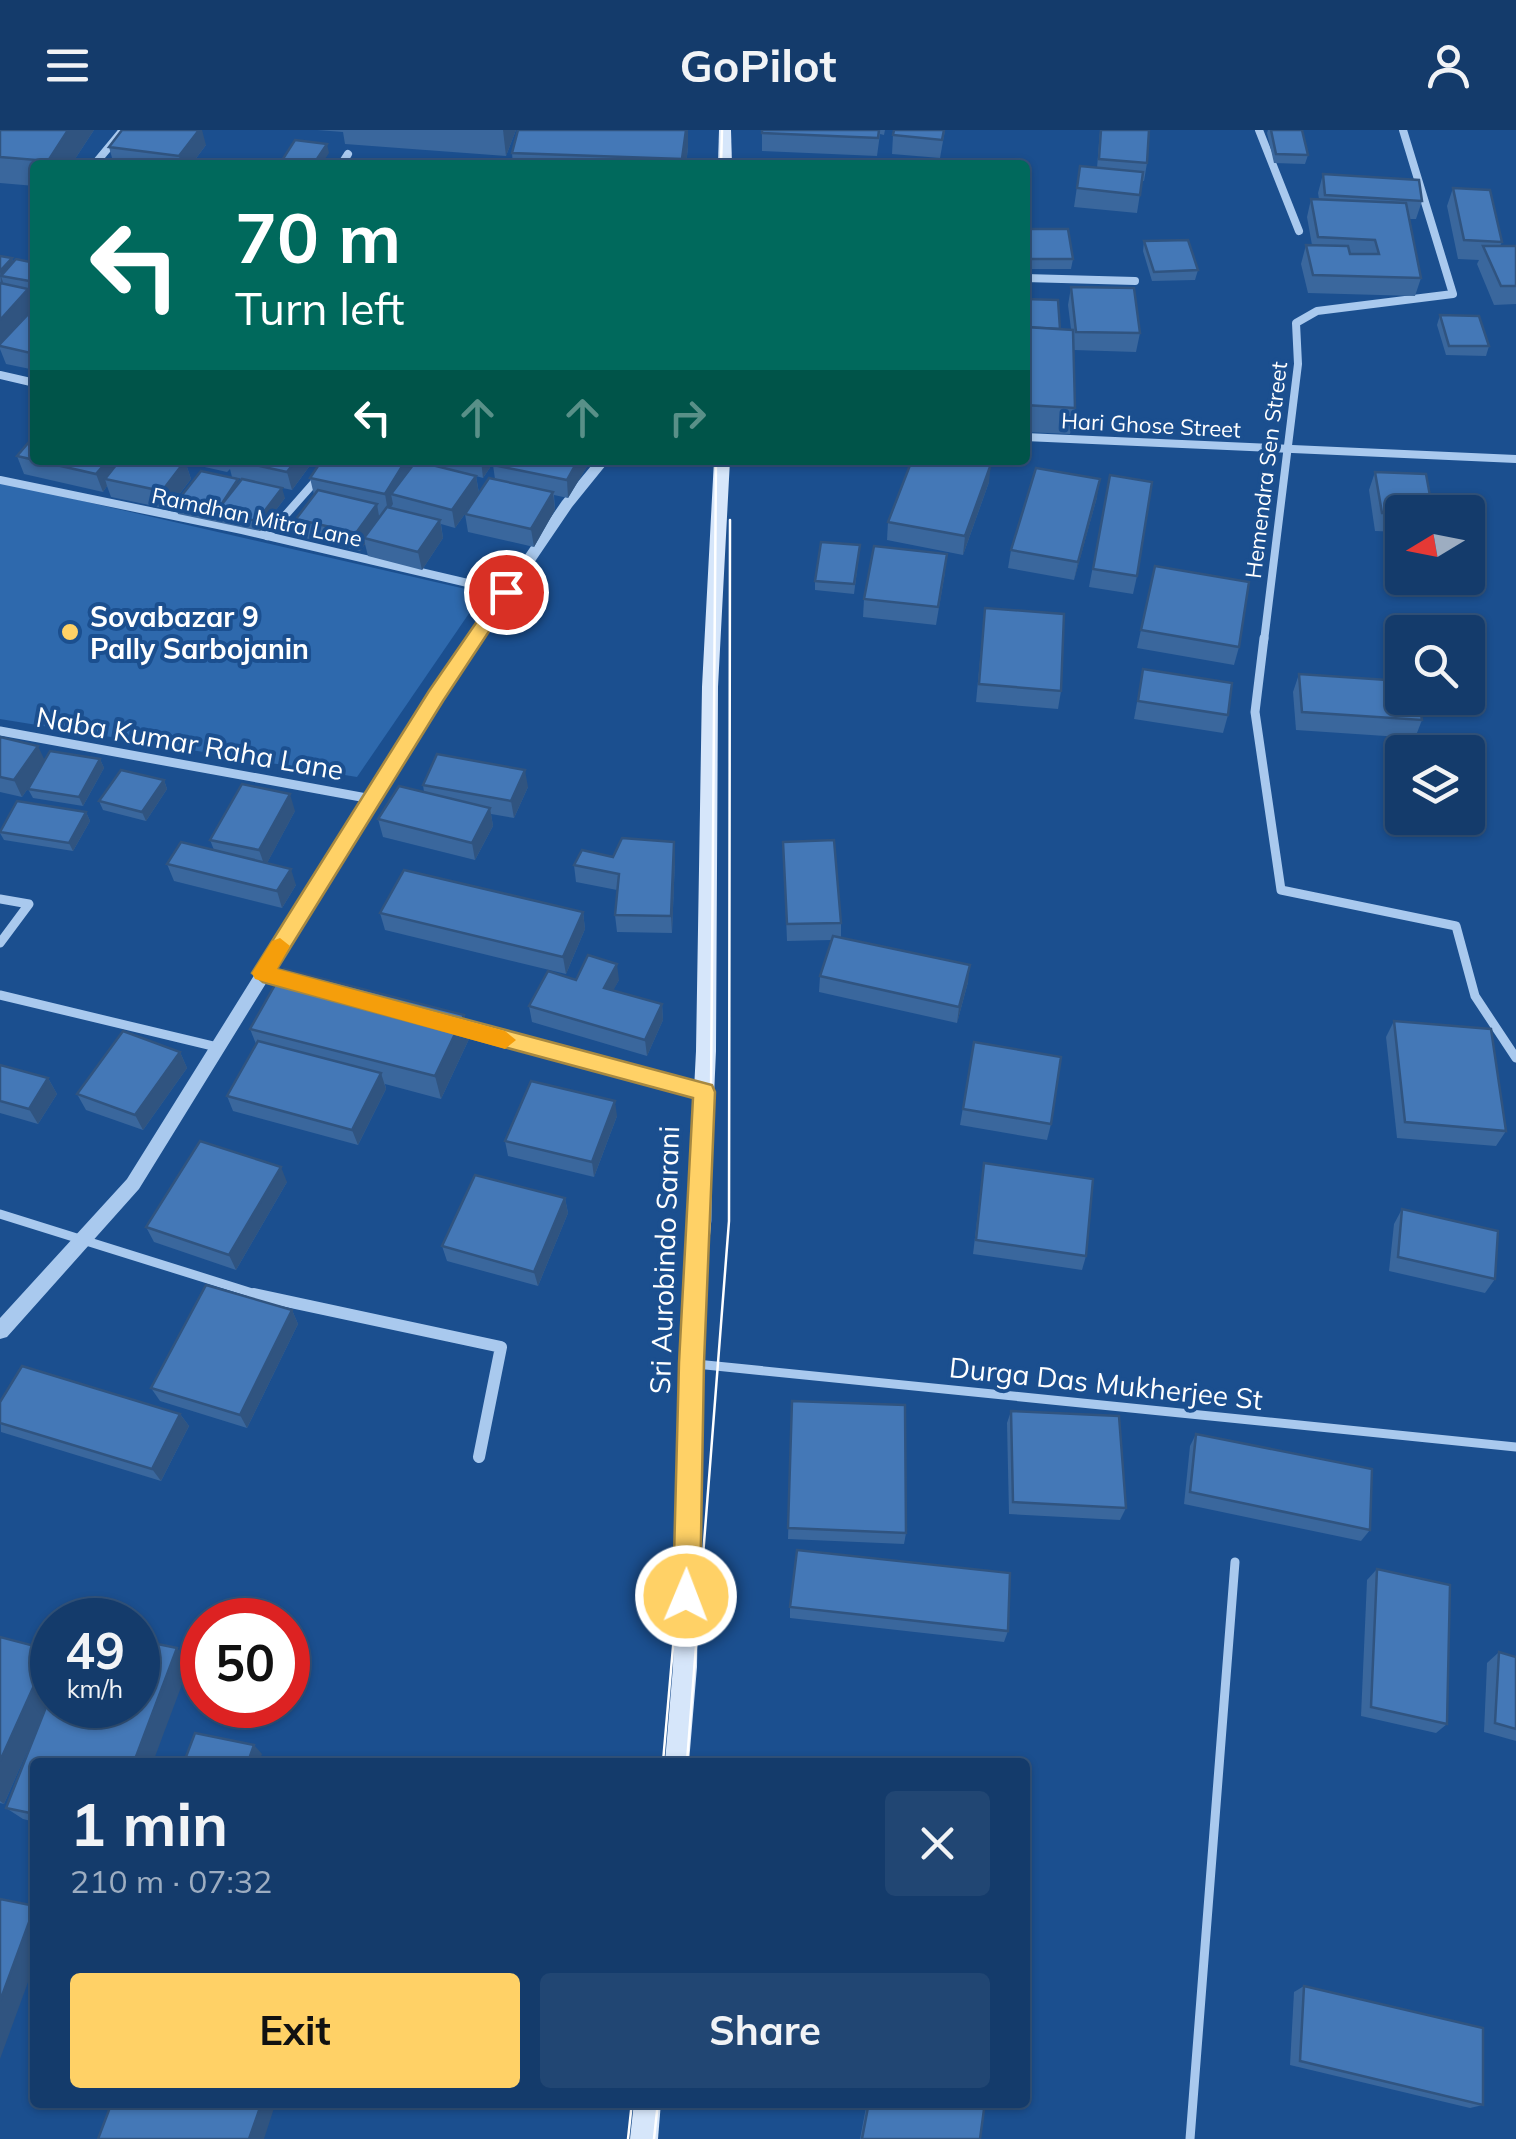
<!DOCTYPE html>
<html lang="en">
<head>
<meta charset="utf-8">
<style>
  :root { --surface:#143b6b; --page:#214673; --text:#f1f3f6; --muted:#9dadc1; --line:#33557e; --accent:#ffd166 }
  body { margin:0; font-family:Mulish,sans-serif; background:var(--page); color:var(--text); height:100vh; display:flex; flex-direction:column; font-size:38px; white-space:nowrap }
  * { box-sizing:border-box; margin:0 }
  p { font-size:32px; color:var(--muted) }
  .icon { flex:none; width:55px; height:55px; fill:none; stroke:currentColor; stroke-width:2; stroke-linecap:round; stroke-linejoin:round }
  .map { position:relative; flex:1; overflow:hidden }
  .panel { position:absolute; left:30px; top:1628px; width:1000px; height:350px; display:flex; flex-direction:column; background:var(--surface); border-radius:10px; box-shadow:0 2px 8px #0004,0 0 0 2px var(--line) }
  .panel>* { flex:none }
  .guide { position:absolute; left:30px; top:30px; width:1000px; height:305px; border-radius:10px; box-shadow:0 2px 8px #0004,0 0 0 2px var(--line); background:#00695c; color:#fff; overflow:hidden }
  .needle { width:65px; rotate:260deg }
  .controls { position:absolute; left:1385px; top:365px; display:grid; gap:20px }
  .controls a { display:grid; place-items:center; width:100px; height:100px; border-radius:10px; background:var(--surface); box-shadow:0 2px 8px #0004,0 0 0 2px var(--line); font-size:50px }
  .speed { position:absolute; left:30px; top:1468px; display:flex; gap:20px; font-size:50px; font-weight:700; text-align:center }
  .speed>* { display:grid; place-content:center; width:130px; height:130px; border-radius:50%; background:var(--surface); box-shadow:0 2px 8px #0004,0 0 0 2px var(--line); line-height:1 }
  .speed small { font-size:25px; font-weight:400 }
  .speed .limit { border:15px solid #d22; background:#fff; color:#111 }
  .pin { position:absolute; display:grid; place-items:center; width:85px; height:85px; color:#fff; margin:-42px; border:5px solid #fff; border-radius:50%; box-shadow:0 2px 10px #0007 }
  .me { position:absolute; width:110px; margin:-55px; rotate:1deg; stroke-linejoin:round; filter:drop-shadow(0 0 8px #0008) }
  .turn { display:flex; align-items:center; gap:35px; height:210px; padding:0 40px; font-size:45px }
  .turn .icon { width:130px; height:130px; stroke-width:2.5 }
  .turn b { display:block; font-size:70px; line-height:85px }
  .lanes { display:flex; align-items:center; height:95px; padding:0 40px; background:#0003; justify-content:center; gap:50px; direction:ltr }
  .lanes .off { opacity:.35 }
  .round { display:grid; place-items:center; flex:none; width:105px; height:105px; border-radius:10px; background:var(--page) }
  .head { display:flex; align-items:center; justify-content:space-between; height:170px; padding:0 40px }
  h1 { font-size:60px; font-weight:700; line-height:75px }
  .cta { display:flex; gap:20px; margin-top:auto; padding:20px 40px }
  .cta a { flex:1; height:115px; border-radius:10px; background:var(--accent); color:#111; font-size:40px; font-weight:700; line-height:115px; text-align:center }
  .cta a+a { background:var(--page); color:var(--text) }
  header { display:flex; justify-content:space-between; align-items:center; height:130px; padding:0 40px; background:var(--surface); font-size:45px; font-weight:700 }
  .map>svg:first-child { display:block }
</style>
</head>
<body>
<header><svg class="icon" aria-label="menu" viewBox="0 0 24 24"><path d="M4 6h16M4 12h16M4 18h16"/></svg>GoPilot<svg class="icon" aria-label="person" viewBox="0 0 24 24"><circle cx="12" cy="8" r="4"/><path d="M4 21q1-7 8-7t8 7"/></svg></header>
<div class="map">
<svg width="1516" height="2009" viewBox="0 0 1516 2009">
  <rect width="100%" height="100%" fill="#1b4f8f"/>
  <path fill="#2e69ad" d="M0,352L483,463L357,647L0,589Z"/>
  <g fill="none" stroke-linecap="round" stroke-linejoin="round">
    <g stroke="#a9c9ee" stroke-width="9">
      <path d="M696,1234L1516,1317"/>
      <path d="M1190,2009L1235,1432"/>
    </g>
    <g stroke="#a9c9ee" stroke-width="8">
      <path d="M1259,0L1299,101"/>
      <path d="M94,35L123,0"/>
      <path d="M341,35L348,24"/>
      <path d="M1025,148L1135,151"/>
      <path d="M0,160L35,167"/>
      <path d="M0,245L35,253"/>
      <path d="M1025,307L1516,329"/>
      <path d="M0,350L242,400L506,462"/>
      <path d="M267,406L334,330"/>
      <path d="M1264,511L1298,234L1296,193L1317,181L1453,164L1403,0"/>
    </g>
    <g stroke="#a9c9ee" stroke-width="9">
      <path d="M1264,508L1255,582L1281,760L1456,796L1475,866L1516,928"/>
      <path d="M0,601L372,669"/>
      <path d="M0,769L29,774L0,813"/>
      <path d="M0,865L217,917"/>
      <path d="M454,896L703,962"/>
      <path d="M0,1084L262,1166"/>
    </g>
    <path stroke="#a9c9ee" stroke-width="12" d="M254,1164L501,1217L479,1327"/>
    <path fill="#a9c9ee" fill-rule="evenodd" d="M596,330H610L572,377L441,570L139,1059L7,1207L0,1209V1188L127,1049L431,562L562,371Z"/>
    <g fill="#d6e6fa" fill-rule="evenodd">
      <path d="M719,0H731L732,35H718Z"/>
      <path d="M714,330H730L718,557L716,921L702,1233L697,1537L689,1632H665L673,1537L680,1233L696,921L702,557Z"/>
      <path d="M634,1972H661L658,2009H630Z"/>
    </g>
    <g stroke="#fff" stroke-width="2.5">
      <path d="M721,35L722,0"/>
      <path d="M663,1632L710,1091L716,330"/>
      <path d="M687,1632L729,1091L730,390"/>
      <path d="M628,2009L632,1972"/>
      <path d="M654,2009L658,1972"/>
    </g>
  </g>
  <g fill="#3a679d">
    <path d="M0,0H94L71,35H35V56L0,53Z"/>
    <path d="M317,0H516L506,26L345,14L343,2Z"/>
    <path d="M762,0H885L884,5L880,4L877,26L762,21Z"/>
    <path d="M945,0L940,28L892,24L893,5Z"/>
    <path d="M1100,0H1149L1147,33L1144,51H1142L1137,83L1074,77L1080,36L1097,38Z"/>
    <path d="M1268,0H1302L1308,25L1305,34L1274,33L1267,3Z"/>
    <path d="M206,15L191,35H114L109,17Z"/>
    <path d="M688,17L686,35H513L512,23Z"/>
    <path d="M1323,44L1422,71L1416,89H1410L1421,148L1415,166L1308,163L1301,134L1306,115H1312L1307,87L1311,69H1319L1318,63Z"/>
    <path d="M1453,58L1502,112L1500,116H1516V174L1494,175L1477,134L1479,130L1458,129L1447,76Z"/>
    <path d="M1026,99L1073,129L1071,139H1030L1025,108Z"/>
    <path d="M1144,111L1198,140L1195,150L1152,151L1143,121Z"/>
    <path d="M0,126L12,128L13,132L35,133V161L28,160L35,177V240L6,234L0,219Z"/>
    <path d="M1071,157L1140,203L1136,222L1074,220L1075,278L1070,304L1025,302V169L1060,199H1071L1068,175Z"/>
    <path d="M1440,185L1489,216L1486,226L1446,225L1437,195Z"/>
    <path d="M17,326L35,330L185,331L191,349L168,379L111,367L107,356L103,362L24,344Z"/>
    <path d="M186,330H314L292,360L269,355L285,368L260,401L178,384L175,374L239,353L242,349L232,347L230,339L227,342L187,333Z"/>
    <path d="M322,330H423L422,332L429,334V330H495L483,348L476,346L479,363L495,349L493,335L496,330H591L568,368L554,365L555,380L534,417L468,402L465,384L472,374L455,398L441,394L443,408L422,440L368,426L365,414L360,421L301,407L296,389L314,365L310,348Z"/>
    <path d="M1375,342L1402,382V402L1375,401L1369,360Z"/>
    <path d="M1110,345L1137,446L1133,464L1089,457Z"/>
    <path d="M989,352L963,425L887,410L888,392Z"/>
    <path d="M1097,367L1074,450L1008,438L1011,420Z"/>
    <path d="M859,425L854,464L815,460V451Z"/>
    <path d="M1155,436L1239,517L1234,535L1137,518Z"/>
    <path d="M945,442L936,495L863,487L864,469Z"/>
    <path d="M985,478L1061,561L1058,579L976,572Z"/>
    <path d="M1143,539L1228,585L1223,603L1134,589Z"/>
    <path d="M1299,544L1422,590L1415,608L1296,600L1293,562Z"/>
    <path d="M0,607L45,631L100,629L104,638L83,676L33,668L28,659L31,654L22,667L0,662Z"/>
    <path d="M164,650L167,659L146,691L103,680L99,671Z"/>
    <path d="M423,655L528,657L514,688L491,684L493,696L475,730L383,707L378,689L424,662Z"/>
    <path d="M295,681L267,733L296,755L282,778L174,751L167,734L214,720L210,710Z"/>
    <path d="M86,682L90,691L73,721L4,710L0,703V700Z"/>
    <path d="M674,712L675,729L672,803L617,802L615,785L617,760L576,752L574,735Z"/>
    <path d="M783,712L841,793V807L968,852L957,893L819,862L820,846L832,810L787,811Z"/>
    <path d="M583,782L585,799L566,844L385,800L380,783Z"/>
    <path d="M576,850H619L613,860L662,874L663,890L647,926L532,892L529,876Z"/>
    <path d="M464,885L469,909L441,969L385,954L386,959L358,1015L233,981L227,966L256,914L250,899Z"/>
    <path d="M1394,891L1506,1001L1496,1016L1397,1008L1386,907Z"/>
    <path d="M974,912L1051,994L1047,1010L960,995Z"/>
    <path d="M180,922L187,938L143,1000L86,980L77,964Z"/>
    <path d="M0,935L48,948L57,964L38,994L0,983Z"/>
    <path d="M617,986L594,1047L508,1026L505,1011Z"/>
    <path d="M984,1033L1086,1126L1082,1140L973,1124Z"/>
    <path d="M287,1052L236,1140L154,1112L146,1097Z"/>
    <path d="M565,1068L568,1083L538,1156L447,1131L442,1116Z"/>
    <path d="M1402,1079L1495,1149L1485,1163L1389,1141L1394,1094Z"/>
    <path d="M292,1180L298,1194L247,1298L160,1271L151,1258Z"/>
    <path d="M792,1271L906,1403L904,1414L788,1409Z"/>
    <path d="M0,1272L180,1284L189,1296L161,1351L1,1302Z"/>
    <path d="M1011,1281L1126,1378L1120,1390L1009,1384L1007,1293Z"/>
    <path d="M1196,1304L1370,1400L1361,1411L1184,1374L1190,1316Z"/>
    <path d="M1377,1439L1447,1594L1436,1603L1361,1586L1367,1450Z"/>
    <path d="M790,1477L1008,1501L1004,1512L790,1488Z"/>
    <path d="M0,1507L50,1520L52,1522V1575L190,1533L35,1632V1692L23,1689L6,1678L41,1589L4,1674L0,1673Z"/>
    <path d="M1499,1522L1516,1527V1611L1484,1602L1487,1533Z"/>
    <path d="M1304,1856L1483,1975L1470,1978L1290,1935L1294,1862Z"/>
    <path d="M867,1972H985L980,2009H860Z"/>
  </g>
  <g fill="#305480">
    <path d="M68,0H94L71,35H50L48,31Z"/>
    <path d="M199,0H202L206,15L191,35H181L179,26Z"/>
    <path d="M503,0H516L506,26Z"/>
    <path d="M686,0H688V17L686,35H682Z"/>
    <path d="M327,14L329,23L321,35H313Z"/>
    <path d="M12,128L15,138L1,146L3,152L1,154L0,141Z"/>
    <path d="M28,159L35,177L0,216V190Z"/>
    <path d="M108,330H127L105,349L107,356L103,362L96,344Z"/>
    <path d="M296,330H314L292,360L287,342Z"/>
    <path d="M406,330H409L412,345L391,364L393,374L388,382L385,364Z"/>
    <path d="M481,330H495L483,348Z"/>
    <path d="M578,330H591L568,368L567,350Z"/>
    <path d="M185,331L191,349L168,379L162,361Z"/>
    <path d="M991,334L989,352L963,425L965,406Z"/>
    <path d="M476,346L479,364L455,398L452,380Z"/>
    <path d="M1100,349L1097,367L1074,450L1078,432Z"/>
    <path d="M282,358L285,368L260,401L257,391Z"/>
    <path d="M553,362L555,380L534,417L531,399Z"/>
    <path d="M377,374L380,392L364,408L365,414L360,421L356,403Z"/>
    <path d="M440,390L443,408L422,440L418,422Z"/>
    <path d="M38,616L46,633L22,667L14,650Z"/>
    <path d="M100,629L104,638L83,676L79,667Z"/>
    <path d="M525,640L528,657L514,688L511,671Z"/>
    <path d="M164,650L167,659L146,691L142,682Z"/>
    <path d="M290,664L295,681L265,737L259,720Z"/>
    <path d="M490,678L493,696L475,730L472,713Z"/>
    <path d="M86,682L90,691L73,721L69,713Z"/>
    <path d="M674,712L675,729L672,803L671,786Z"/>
    <path d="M291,739L296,755L282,778L277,761Z"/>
    <path d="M583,782L585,799L566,844L563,827Z"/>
    <path d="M617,834L619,850L606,874L604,858Z"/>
    <path d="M970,835L968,852L957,893L959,877Z"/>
    <path d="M662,874L663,890L647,926L645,910Z"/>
    <path d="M464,885L469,909L441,969L435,946Z"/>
    <path d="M180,922L187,938L143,1000L135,985Z"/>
    <path d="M381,943L386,959L358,1015L352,1000Z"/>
    <path d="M48,948L57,964L38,994L29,979Z"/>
    <path d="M615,971L617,986L594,1047L592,1032Z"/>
    <path d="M281,1037L287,1052L236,1140L229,1125Z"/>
    <path d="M565,1068L568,1083L538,1156L534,1142Z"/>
    <path d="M292,1180L298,1194L247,1298L240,1285Z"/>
    <path d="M180,1284L189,1296L161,1351L152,1339Z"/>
    <path d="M177,1518L190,1533L153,1632H134Z"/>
    <path d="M50,1520L52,1522V1565L4,1674L0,1671V1631Z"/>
    <path d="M254,1615L262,1624L259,1632H248Z"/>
    <path d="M35,1777V1833L0,1929V1871Z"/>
    <path d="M262,1972H276L264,2009H249Z"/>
  </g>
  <g fill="#4478b7" stroke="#305480" stroke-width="2.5">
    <path d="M0,0H68L48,31L0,27Z"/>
    <path d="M122,0H199L179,26L109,17Z"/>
    <path d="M518,0H686L682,29L512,23Z"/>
    <path d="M762,0H879L878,8L762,3Z"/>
    <path d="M894,0H944L942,10L893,5Z"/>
    <path d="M1101,0H1149L1147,33L1099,29Z"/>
    <path d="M1271,0H1302L1308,25L1276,24Z"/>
    <path d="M295,10L327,14L313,35H279Z"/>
    <path d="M1080,36L1143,42L1140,65L1077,58Z"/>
    <path d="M1323,44L1419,50L1422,71L1325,65Z"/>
    <path d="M1453,58L1490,60L1502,112L1464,110Z"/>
    <path d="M1311,69L1406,73L1421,148L1313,145L1306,115L1348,116L1350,124H1379L1375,110L1318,107Z"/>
    <path d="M1026,99H1068L1073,129H1031Z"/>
    <path d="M1188,110L1198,140L1154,142L1144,111Z"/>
    <path d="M1483,116H1516V156H1501Z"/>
    <path d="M0,126L12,128L0,141Z"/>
    <path d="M16,129L35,133V152L1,146Z"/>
    <path d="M0,153L28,159L0,190Z"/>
    <path d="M1071,157L1134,158L1140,203L1076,202Z"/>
    <path d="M1025,169L1058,170L1060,199L1025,197Z"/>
    <path d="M35,177V224L0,216V214Z"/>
    <path d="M1440,185L1479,186L1489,216H1449Z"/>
    <path d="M1025,197L1073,200L1075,278L1025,275Z"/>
    <path d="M35,305V330H108L96,344L17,326Z"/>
    <path d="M120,330H181L185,331L162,361L105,349Z"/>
    <path d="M233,330H296L287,342Z"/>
    <path d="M322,330H406L385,364L310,348Z"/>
    <path d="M496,330H578L567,350L493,335Z"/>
    <path d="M912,330H971L991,334L965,406L888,392Z"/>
    <path d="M416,331L476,346L452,380L391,364Z"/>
    <path d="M1036,338L1100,349L1078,432L1011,420Z"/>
    <path d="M201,341L238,349L219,378L242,349L282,358L257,391L175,374Z"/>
    <path d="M1375,342L1426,344L1433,382L1382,383Z"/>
    <path d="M1110,345L1152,352L1137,446L1093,439Z"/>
    <path d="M489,348L553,362L531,399L465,384Z"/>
    <path d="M318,360L377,374L356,403L296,389Z"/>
    <path d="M387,377L440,390L418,422L364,408Z"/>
    <path d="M821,412L860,415L854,454L815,451Z"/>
    <path d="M874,416L947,424L938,477L864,469Z"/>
    <path d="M1155,436L1249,452L1239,517L1141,500Z"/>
    <path d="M985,478L1064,484L1061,561L979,554Z"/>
    <path d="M1143,539L1232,553L1228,585L1138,571Z"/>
    <path d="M1299,544L1402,551V568H1418L1422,590L1302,582Z"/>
    <path d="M0,607L38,616L14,650L0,647Z"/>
    <path d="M50,621L100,629L79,667L28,659Z"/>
    <path d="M437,624L525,640L511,671L423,655Z"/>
    <path d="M121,640L164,650L142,682L99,671Z"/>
    <path d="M242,654L290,664L259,720L210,710Z"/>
    <path d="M399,656L490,678L472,713L378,689Z"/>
    <path d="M17,671L86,682L69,713L0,702Z"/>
    <path d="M622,708L674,712L671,786L615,785L619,744L574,735L582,720L613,727Z"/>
    <path d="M834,710L841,793L787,794L783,712Z"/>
    <path d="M181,712L291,739L277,761L167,734Z"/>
    <path d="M404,740L583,782L563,827L380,783Z"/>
    <path d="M833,806L970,835L959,877L820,846Z"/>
    <path d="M588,825L617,834L604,858L662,874L645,910L529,876L548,841L576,850Z"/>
    <path d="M284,839L464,885L435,946L250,899Z"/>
    <path d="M1394,891L1491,899L1506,1001L1405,992Z"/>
    <path d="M123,901L180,922L135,985L77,964Z"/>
    <path d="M258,911L381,943L352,1000L227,966Z"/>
    <path d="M974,912L1061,927L1051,994L963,979Z"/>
    <path d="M0,935L48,948L29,979L0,971Z"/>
    <path d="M531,951L615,971L592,1032L505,1011Z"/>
    <path d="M200,1011L281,1037L229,1125L146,1097Z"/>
    <path d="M984,1033L1093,1049L1086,1126L976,1110Z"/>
    <path d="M475,1045L565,1068L534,1142L442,1116Z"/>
    <path d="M1402,1079L1498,1101L1495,1149L1398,1127Z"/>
    <path d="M206,1155L292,1180L240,1285L151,1258Z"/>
    <path d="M22,1236L180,1284L152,1339L0,1293V1272Z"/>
    <path d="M792,1271L905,1275L906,1403L788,1398Z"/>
    <path d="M1011,1281L1119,1286L1126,1378L1013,1372Z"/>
    <path d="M1196,1304L1372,1339L1370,1400L1190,1362Z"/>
    <path d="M797,1420L1010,1443L1008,1501L790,1477Z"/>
    <path d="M1377,1439L1450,1455L1447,1594L1371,1577Z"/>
    <path d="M0,1507L50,1520L0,1631Z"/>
    <path d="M138,1510L177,1518L134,1632H35V1684L6,1678L52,1562V1575H138Z"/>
    <path d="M1499,1522L1516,1527V1599L1495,1593Z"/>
    <path d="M195,1603L254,1615L248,1632H184Z"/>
    <path d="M0,1769L35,1776L0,1871Z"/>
    <path d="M1304,1856L1483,1898V1975L1300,1931Z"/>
    <path d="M112,1972H262L249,2009H98Z"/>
    <path d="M869,1972H985L980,2009H862Z"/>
  </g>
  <path fill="#ffd166" stroke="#a68842" stroke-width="2.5" d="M506,456L515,462L443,571L277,839L712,955L715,962L704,1233L700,1466L696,1476L686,1479L677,1476L673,1466L679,1233L693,968L263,852L252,843L429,561L500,458Z"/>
  <path fill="#f59e0b" d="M280,808L290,816L277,839L505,901L516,910L505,919L255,849L252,843L272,811Z"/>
  <circle fill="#ffd166" stroke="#1b4f8f" stroke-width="4" cx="70" cy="502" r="10"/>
  <g text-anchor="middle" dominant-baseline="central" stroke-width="8" stroke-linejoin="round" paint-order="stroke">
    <g font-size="22" fill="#fff" stroke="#1b4f8f">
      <text transform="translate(1151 295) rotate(3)">Hari Ghose Street</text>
      <text transform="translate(1266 340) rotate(-83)">Hemendra Sen Street</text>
      <text transform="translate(257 387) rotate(12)">Ramdhan Mitra Lane</text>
    </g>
    <g font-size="28" font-weight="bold" fill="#fff" stroke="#1b4f8f" text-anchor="start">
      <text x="90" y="486">Sovabazar 9<tspan x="90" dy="32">Pally Sarbojanin</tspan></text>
    </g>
    <g font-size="28" fill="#fff" stroke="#1b4f8f">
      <text transform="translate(190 613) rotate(10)">Naba Kumar Raha Lane</text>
      <text transform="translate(664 1130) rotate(-88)">Sri Aurobindo Sarani</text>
      <text transform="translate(1106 1253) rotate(6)">Durga Das Mukherjee St</text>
    </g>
  </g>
</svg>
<div class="controls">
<a><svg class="needle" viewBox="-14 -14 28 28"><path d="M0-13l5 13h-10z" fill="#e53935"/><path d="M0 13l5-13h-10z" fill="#9dadc1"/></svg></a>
<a><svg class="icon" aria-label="search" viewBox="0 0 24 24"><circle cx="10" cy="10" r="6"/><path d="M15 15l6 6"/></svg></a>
<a><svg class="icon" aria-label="layers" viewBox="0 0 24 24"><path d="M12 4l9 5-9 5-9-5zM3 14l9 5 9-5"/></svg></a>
</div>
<div class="speed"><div>49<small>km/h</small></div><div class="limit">50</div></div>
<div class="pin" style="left:506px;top:462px;background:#d93025"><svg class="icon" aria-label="arrive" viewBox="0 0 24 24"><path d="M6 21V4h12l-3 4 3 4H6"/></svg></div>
<svg class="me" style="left:686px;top:1466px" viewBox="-20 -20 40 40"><circle r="17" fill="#ffd166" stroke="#fff" stroke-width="3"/><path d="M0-11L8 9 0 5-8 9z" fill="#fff"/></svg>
<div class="guide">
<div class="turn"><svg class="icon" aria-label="left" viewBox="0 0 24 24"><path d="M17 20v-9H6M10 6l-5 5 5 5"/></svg><div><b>70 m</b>Turn left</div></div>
<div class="lanes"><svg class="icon" aria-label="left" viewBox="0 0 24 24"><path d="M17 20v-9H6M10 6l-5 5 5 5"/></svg><svg class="icon off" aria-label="ahead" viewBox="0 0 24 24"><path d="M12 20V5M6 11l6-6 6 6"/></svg><svg class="icon off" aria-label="ahead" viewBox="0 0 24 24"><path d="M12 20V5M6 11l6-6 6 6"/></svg><svg class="icon off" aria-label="right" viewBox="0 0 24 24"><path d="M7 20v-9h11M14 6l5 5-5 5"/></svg></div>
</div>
<section class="panel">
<div class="head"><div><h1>1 min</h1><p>210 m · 07:32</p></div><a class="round"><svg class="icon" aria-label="close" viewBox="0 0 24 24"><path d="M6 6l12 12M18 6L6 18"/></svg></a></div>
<div class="cta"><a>Exit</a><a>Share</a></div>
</section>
</div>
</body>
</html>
